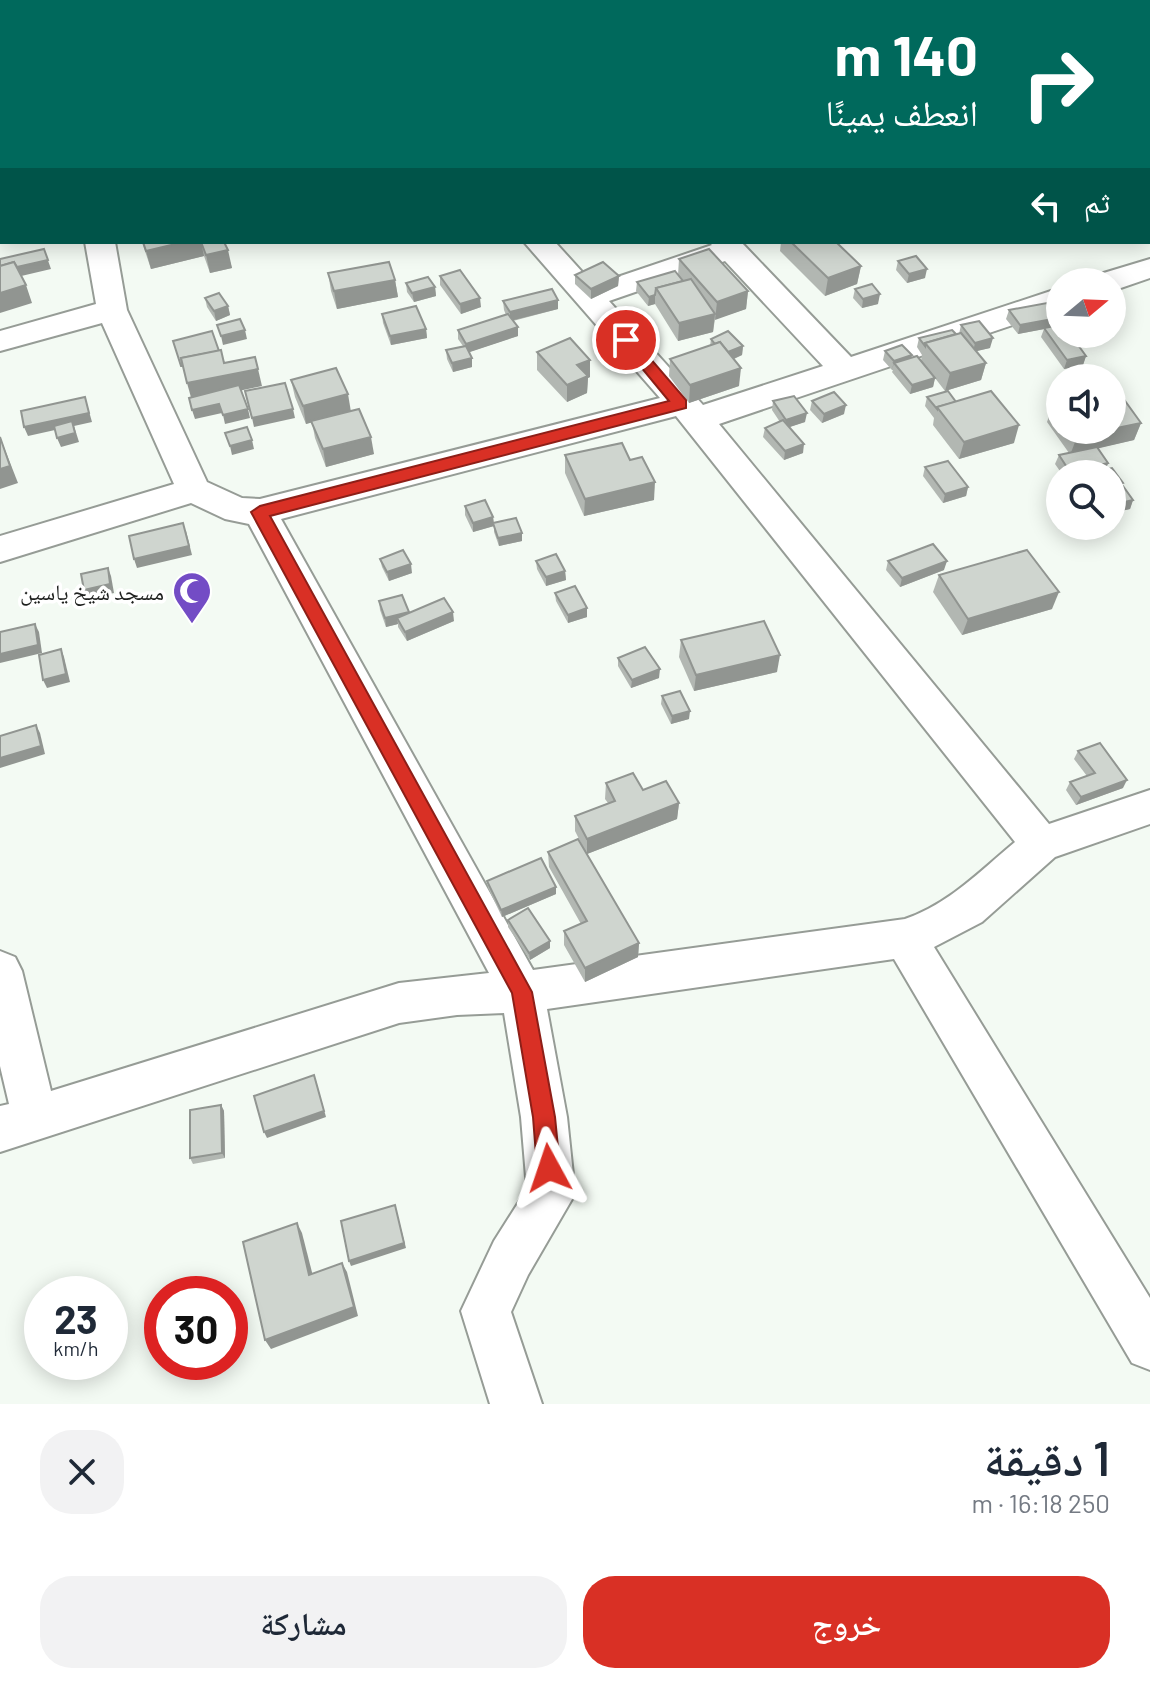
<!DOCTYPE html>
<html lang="ar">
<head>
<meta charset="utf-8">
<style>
  :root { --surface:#fff; --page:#f2f2f3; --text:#1f2937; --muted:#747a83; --accent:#d93025 }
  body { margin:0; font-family:Barlow,"Noto Naskh Arabic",sans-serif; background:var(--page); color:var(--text); direction:rtl; height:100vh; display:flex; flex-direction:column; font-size:30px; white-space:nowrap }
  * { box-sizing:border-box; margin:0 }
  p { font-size:26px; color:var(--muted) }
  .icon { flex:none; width:44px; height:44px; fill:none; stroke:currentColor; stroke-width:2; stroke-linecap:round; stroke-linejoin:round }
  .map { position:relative; height:1404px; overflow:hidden; direction:ltr }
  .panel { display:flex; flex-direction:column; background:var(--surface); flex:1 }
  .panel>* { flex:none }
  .banner { position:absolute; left:0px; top:0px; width:1150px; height:244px; box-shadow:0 4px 20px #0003; direction:rtl; background:#00695c; color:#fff; overflow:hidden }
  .needle { width:52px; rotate:71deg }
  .tools { position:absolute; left:1046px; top:268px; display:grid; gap:16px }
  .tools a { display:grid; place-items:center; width:80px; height:80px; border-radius:50%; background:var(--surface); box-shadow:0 4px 20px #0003; font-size:40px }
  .speed { position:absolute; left:24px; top:1276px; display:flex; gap:16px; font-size:40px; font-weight:700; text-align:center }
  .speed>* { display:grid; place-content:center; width:104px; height:104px; border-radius:50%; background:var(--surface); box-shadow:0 4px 20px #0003; line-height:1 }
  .speed small { font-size:20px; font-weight:400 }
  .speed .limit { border:12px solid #d22; background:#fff; color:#111 }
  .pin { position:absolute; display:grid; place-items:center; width:68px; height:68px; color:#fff; margin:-34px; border:4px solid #fff; border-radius:50%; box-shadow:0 2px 8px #0007 }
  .me { position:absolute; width:88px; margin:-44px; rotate:355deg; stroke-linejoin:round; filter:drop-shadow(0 0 6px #0008) }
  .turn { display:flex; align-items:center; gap:28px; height:168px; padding:0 40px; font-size:36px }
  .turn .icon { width:104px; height:104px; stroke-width:2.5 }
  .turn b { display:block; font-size:56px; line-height:68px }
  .then { display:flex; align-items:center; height:76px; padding:0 40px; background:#0003; gap:16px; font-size:30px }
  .round { display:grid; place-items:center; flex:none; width:84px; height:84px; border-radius:32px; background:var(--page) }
  .headline { display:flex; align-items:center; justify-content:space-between; height:136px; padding:0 40px }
  h1 { font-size:48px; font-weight:600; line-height:60px }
  .primary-button { display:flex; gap:16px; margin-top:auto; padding:16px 40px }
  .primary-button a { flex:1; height:92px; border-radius:32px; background:var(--accent); color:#fff; font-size:32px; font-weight:600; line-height:92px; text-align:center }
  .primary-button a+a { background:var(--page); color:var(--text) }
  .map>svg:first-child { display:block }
</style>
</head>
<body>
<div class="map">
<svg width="1150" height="1404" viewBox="0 0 1150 1404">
  <rect width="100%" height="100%" fill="#f3faf3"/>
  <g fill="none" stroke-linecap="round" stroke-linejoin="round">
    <defs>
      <g id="street">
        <path d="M21,0H45L46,2H22Z"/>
        <path d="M268,0H292L293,2H269Z"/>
        <path d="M635,0H659L660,2H636Z"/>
        <path d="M876,0H902L903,2H877Z"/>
        <rect x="0" y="52" width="2" height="16"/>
        <path d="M85,242H115L127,310L207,482L242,498L260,499L660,398L524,242H555L594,285L712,245L709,242H741L851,357L1060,288V309L719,424L1049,824L1150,790V824L1055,857L982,922L934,947L1150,1298V1370L1132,1363L894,959L547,1009L567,1117L575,1194L528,1275L511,1312L542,1404H490L461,1311L494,1241L527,1189L521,1117L504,1013L457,1015L399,1023L0,1152V1106L9,1104L0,1066V951L15,957L22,971L51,1091L399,983L489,973L249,524L225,519L191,503L0,562V536L174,484L102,323L0,351V331L96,304ZM725,261L823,366L703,405L609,301ZM676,416L1015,842C980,871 949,904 905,919L533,970L281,519Z"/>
        <path d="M1150,259V278L1112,291V282H1093L1097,275Z"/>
      </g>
    </defs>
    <use href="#street" stroke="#969c96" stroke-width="4"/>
    <use href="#street" fill="#fff" fill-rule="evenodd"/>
  </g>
  <g fill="#b2b7b2">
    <path d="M752,0H808V2H754Z"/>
    <path d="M142,242H224L232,268L210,273L204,256L151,269Z"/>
    <path d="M781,242H836L861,266L857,284L825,296L780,251Z"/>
    <path d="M679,259L748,291L746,309L715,319L713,332L678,341L655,304L648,306L636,291L637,282L678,275Z"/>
    <path d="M898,261L925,278L907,283L896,270Z"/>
    <path d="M328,273L395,280L398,297L337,309L331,291Z"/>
    <path d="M575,275L619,276L618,286L591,299L575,284Z"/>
    <path d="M440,276L481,307L461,314L440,285Z"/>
    <path d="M406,283L435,287L436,296L414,302L407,292Z"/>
    <path d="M855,289L878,304L862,308L853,298Z"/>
    <path d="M205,298L228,306L230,315L216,321L207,307Z"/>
    <path d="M503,301L558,309L513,321L518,336L469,352L472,367L453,372L447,359L446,350L463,346L458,339V330L506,315L504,310Z"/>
    <path d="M1009,310L1058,318L1056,326L1086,356L1083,365L1064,369L1041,337L1044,329L1018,334L1006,319Z"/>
    <path d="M382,314L426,329L427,338L391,345L383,323Z"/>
    <path d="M961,325L990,348L976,351L986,363L981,380L945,391L935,378L933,387L910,394L892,372L893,370H892L883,360L885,351L912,355L911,358L921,361L922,355L917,347L919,338L959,334Z"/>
    <path d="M711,339L743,346L742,355L734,359L739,386L689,403L669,376L670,359L710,346Z"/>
    <path d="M537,352L590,377L588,378L587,393L567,402L537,370Z"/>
    <path d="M291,380L351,411L374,454L326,467L315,438L312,422L306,424L295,397Z"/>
    <path d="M927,397L956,402L1014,443L959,459L933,425L934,418L925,406Z"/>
    <path d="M1123,398L1141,423L1134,440L1098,448L1108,463L1106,469L1112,468L1123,483L1122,486H1123L1133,500L1130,509L1112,513V474H1062L1055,464L1059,455L1069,453L1047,422L1053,405L1060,403V430H1112V401Z"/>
    <path d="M773,401L805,422L789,427L803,453L784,460L763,437L765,428L780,422L772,410Z"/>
    <path d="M812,401L844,414L822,423L810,410Z"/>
    <path d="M565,455L630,460L654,500L584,516L565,473Z"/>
    <path d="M925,467L968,487L966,496L943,503L923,476Z"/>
    <path d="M465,506L493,517L494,523L522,533V541L499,546L494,532V526L473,532L465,515Z"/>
    <path d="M380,559L412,573L389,581L382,567Z"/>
    <path d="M536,561L565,571L566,580L546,586L537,569Z"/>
    <path d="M888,561L944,570L900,587L886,570Z"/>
    <path d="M939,575L1052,609L962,635L933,592Z"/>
    <path d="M555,593L587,608V617L568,623L556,601Z"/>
    <path d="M379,601L409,612V613L454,621L407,641L398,627V624L386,627L380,610Z"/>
    <path d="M681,640L777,672L694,691L679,657Z"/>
    <path d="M618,658L659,678L631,688L618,666Z"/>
    <path d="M662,696L689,719L671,724L661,704Z"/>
    <path d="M1078,751L1123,788L1076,805L1066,790L1070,782L1087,776L1074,759Z"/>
    <path d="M606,783L643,790L679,803L677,819L587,854L639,943L638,957L585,982L564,945V931L581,924L549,867L548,852L585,851L575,831V816L608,803L605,799Z"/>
    <path d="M487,881L556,894L502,917L488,888Z"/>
    <path d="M508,920L550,941V948L530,960L508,927Z"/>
    <path d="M221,1105L224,1111L225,1158L193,1164L190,1158Z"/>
  </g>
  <g fill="#919591">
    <path d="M664,0H689L684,2H664Z"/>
    <rect x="764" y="0" width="44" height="2"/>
    <rect x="0" y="179" width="2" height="19"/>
    <path d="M184,242H201L204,256L151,269L146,251Z"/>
    <path d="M44,249L51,269L0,281V271Z"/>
    <path d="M228,250L232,268L210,273L206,255Z"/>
    <path d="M861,266L857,284L825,296L828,278Z"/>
    <path d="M927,269L925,278L907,283L909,274Z"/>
    <path d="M619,276L618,286L591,299V289Z"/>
    <path d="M395,280L398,297L337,309L334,291Z"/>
    <path d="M26,285L32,303L0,313V293Z"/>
    <path d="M435,287L436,296L414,302L412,293Z"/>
    <path d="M748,291L746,309L715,320L717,302Z"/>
    <path d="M880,294L878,304L862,308L863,299Z"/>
    <path d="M655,295V304L648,306L649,297Z"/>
    <path d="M480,298L481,307L461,314L460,304Z"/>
    <path d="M558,300V309L510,321V312Z"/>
    <path d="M228,306L230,315L216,321L214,311Z"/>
    <path d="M715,314L713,332L678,341L679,323Z"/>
    <path d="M1058,318L1055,327L1018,334L1020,325Z"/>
    <path d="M518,327V336L467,353L466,344Z"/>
    <path d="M426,329L427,338L391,345L390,336Z"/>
    <path d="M245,330L247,339L223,345L221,336Z"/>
    <path d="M993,338L990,348L973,352L975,343Z"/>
    <path d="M743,346L742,355L724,363L725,354Z"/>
    <path d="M912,355L909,364L894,363L892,370L894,361Z"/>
    <path d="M1086,356L1083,365L1064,369L1067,360Z"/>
    <path d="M472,358V367L453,372L452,363Z"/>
    <path d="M590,360V377L588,378L587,393L567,402V385L577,365Z"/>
    <path d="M986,363L981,380L945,391L950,373Z"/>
    <path d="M741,368L739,386L689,403L690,385Z"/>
    <path d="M258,369L262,386L192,401L187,383Z"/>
    <path d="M935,378L933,387L910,394L912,385Z"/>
    <path d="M348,394L351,412L306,424L303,406Z"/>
    <path d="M85,397L92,422L74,426L79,442L61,447L57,438L73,426L28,436L24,427Z"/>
    <path d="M219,404L222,413L195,419L192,410Z"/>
    <path d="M846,405L844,414L822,423L824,414Z"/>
    <path d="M248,409L250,418L225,424L223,415Z"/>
    <path d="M293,409L295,418L254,427L252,418Z"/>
    <path d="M807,413L805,422L784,429L786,420Z"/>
    <path d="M1141,423L1134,440L1070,455L1077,437Z"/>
    <path d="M1019,425L1014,443L959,459L964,442Z"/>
    <path d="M0,437L18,483L0,489Z"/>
    <path d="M371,437L374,454L326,467L323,449Z"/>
    <path d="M252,440L254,449L232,455L230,446Z"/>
    <path d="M804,444L803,453L784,460L785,451Z"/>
    <path d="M1108,463L1105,472L1095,474H1069L1070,472Z"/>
    <path d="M655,482L654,500L584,516L585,499Z"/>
    <path d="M968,487L966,496L943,503L945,494Z"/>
    <path d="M1133,500L1130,509L1112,513V505Z"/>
    <path d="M493,517L494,526L473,532V523Z"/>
    <path d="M186,531L192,555L137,568L134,559Z"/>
    <path d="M522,533V541L499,546L498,538Z"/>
    <path d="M947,561L944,570L900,587L902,578Z"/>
    <path d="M411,564L412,573L389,581L387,572Z"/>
    <path d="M108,568L111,576L114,593L87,599L84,590Z"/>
    <path d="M565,571L566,580L546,586V577Z"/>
    <path d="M1059,592L1052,609L962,635L968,619Z"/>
    <path d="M587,608V617L568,623V615Z"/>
    <path d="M409,612L410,620L397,618L398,624L386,627L385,618Z"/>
    <path d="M453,612L454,621L407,641L405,632Z"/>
    <path d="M35,624L39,632L42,653L0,663V654Z"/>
    <path d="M61,649L64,657L70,682L47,688L43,680Z"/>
    <path d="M780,655L777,672L694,691L696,675Z"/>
    <path d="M660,669L659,678L631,688L632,680Z"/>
    <path d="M690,711L689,719L671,724L672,716Z"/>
    <path d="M36,725L40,733L45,754L0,768V758Z"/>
    <path d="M1127,780L1123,788L1076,805L1081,797Z"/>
    <path d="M679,803L677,819L587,854V839Z"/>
    <path d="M556,887V894L502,917L501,910Z"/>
    <path d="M550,941V948L530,960L529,953Z"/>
    <path d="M639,943L638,957L585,982V968Z"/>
    <path d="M316,1081L326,1117L267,1138L264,1132Z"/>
    <path d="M221,1105L224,1111L225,1158L222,1153Z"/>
    <path d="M395,1205L406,1248L351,1266L349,1261Z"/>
    <path d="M297,1223L302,1233L315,1284L309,1275Z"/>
    <path d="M342,1263L347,1272L358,1316L271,1349L265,1340Z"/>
  </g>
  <g fill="#cfd5cf" stroke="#919591" stroke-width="2">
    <path d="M180,0H203L208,2H177Z"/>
    <path d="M505,0H534L536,2H506Z"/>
    <path d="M542,0H562L564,2H544Z"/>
    <rect x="0" y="151" width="2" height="28"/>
    <path d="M0,198H2V215L0,216Z"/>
    <path d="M143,242H184L146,251Z"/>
    <path d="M201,242H224L228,250L206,255Z"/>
    <path d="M791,242H836L861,266L828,278Z"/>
    <path d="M44,249L48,260L17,267L14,262L0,266V259Z"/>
    <path d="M709,249L748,291L717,302L679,259Z"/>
    <path d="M916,256L927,269L909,274L898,261Z"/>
    <path d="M14,262L26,285L0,293V266Z"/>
    <path d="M389,262L395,280L334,291L328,273Z"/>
    <path d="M603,262L619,276L591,289L575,275Z"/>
    <path d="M460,270L480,298L460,304L440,276Z"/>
    <path d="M675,271L683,281L656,288L655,295L649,297L637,282Z"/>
    <path d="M428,277L435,287L412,293L406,283Z"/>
    <path d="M691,279L715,314L679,323L656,288Z"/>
    <path d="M872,284L880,294L863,299L855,289Z"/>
    <path d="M552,289L558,300L510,312L503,301Z"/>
    <path d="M219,293L228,306L214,311L205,298Z"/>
    <path d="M1047,303L1058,318L1020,325L1009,310Z"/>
    <path d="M416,306L426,329L390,336L382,314Z"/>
    <path d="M508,314L518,327L466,344L458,330Z"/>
    <path d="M240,319L245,330L221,336L217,325Z"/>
    <path d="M979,321L993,338L975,343L961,325Z"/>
    <path d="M1060,325V334H1070L1086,356L1067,360L1044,328Z"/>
    <path d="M952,330L956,334L925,343V346L919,338Z"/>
    <path d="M212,331L219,351L181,358L183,366H181L173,341Z"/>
    <path d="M728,331L743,346L728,352L720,342L715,344L711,339Z"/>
    <path d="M961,333L986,363L950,373L925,343Z"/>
    <path d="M570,338L590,360L577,365L588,376L567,385L537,352Z"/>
    <path d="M720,342L741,368L690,385L670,359Z"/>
    <path d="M902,345L912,355L894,361L885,351Z"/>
    <path d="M466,346L472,358L452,363L446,350Z"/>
    <path d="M221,350L224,363L255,357L258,369L187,383L181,358Z"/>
    <path d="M917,356L935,378L912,385L894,363Z"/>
    <path d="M336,368L348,394L303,406L291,380Z"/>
    <path d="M285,383L293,409L252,418L245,391Z"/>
    <path d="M239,385L248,409L223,415L219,404L192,410L189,398Z"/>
    <path d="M948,391L956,402L937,407V409L927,397Z"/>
    <path d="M991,391L1019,425L964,442L937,407Z"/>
    <path d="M834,392L846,405L824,414L812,401Z"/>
    <path d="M794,396L807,413L786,420L773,401Z"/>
    <path d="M85,397L89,413L24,427L21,411Z"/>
    <path d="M1123,398L1141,423L1112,429V401Z"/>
    <path d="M1060,403V414L1053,405Z"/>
    <path d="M359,409L371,437L323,449L311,421Z"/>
    <path d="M783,420L804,444L785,451L765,428Z"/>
    <path d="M72,421L75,433L57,438L54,426Z"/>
    <path d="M247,427L252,440L230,446L225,433Z"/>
    <path d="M1072,430H1108L1077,437Z"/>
    <path d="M0,437L10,466L0,469Z"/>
    <path d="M622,443L630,460L642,457L655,482L585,499L565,455Z"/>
    <path d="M1097,447L1108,463L1070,472L1059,455Z"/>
    <path d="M948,461L968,487L945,494L925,467Z"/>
    <path d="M1112,468L1123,483L1112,486V474H1084Z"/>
    <path d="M1123,486L1133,500L1112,505V488Z"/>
    <path d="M485,500L493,517L473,523L465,506Z"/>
    <path d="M516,518L522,533L498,538L493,523Z"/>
    <path d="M183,523L189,546L134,559L129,536Z"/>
    <path d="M933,544L947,561L902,578L888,561Z"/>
    <path d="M403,550L411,564L387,572L380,559Z"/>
    <path d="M1027,550L1059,592L968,619L939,575Z"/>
    <path d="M556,554L565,571L546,577L536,561Z"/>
    <path d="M108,568L110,584L84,590L81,574Z"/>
    <path d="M575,586L587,608L568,615L555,593Z"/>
    <path d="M402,595L409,612L385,618L379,601Z"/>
    <path d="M444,598L453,612L405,632L397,618Z"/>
    <path d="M764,621L780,655L696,675L681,640Z"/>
    <path d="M35,624L38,645L0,654V632Z"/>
    <path d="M645,647L660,669L632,680L618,658Z"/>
    <path d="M61,649L66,674L43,680L39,655Z"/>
    <path d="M680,691L690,711L672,716L662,696Z"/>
    <path d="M36,725L41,746L0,758V736Z"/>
    <path d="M1100,743L1127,780L1081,797L1070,782L1095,773L1078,751Z"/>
    <path d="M633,773L643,790L666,781L679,803L587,839L575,816L615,801L606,783Z"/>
    <path d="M578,839L639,943L585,968L564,931L587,921L548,852Z"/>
    <path d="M541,858L556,887L501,910L487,881Z"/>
    <path d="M528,908L550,941L529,953L508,920Z"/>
    <path d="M314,1075L324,1111L264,1132L254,1096Z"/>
    <path d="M221,1105L222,1153L190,1158V1110Z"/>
    <path d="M395,1205L404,1243L349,1261L341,1221Z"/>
    <path d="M297,1223L309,1275L342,1263L354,1307L265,1340L243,1242Z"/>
  </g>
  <path fill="#d93025" stroke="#8d1f18" stroke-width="2" d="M626,335L632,337L686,400V408L270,516L532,992L555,1117L560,1168L557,1176L549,1179L541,1176L537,1168L533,1117L512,993L251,512L260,506L669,401L621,343V337Z"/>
  <defs>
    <symbol id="mosque-pin" viewBox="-11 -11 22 30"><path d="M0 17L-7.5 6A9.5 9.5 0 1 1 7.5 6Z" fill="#734cc5" stroke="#fff"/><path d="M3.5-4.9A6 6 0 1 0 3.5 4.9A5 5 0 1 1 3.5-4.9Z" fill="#fff"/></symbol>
  </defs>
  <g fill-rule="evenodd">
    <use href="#mosque-pin" x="170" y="569" width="44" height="60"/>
  </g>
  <g text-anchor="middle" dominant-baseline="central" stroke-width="7" stroke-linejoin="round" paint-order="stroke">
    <g font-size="22" fill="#1e201e" stroke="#fff" text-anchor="end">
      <text x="164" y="591">مسجد شيخ ياسين</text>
    </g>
  </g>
</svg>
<div class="tools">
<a><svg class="needle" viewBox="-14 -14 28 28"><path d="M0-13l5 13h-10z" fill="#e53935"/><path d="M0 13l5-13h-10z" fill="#747a83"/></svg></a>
<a><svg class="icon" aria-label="sound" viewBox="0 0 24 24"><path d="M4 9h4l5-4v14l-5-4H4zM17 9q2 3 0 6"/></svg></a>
<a><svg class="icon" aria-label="search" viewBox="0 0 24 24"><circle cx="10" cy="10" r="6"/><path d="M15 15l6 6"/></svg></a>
</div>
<div class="speed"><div>23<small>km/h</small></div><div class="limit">30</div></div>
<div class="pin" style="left:626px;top:340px;background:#d93025"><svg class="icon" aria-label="arrive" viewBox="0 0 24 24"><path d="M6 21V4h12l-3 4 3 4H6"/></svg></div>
<svg class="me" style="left:549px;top:1168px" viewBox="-20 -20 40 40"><path d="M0-17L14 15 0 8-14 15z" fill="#d93025" stroke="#fff" stroke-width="4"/></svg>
<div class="banner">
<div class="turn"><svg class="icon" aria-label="right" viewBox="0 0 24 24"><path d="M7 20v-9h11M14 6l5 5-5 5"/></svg><div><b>140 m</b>انعطف يمينًا</div></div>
<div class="then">ثم<svg class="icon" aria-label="left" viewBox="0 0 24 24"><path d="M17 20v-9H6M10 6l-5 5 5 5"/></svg></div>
</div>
</div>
<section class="panel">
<div class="headline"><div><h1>1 دقيقة</h1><p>250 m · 16:18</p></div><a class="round"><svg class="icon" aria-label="close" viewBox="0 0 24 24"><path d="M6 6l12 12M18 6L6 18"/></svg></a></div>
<div class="primary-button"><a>خروج</a><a>مشاركة</a></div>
</section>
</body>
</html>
